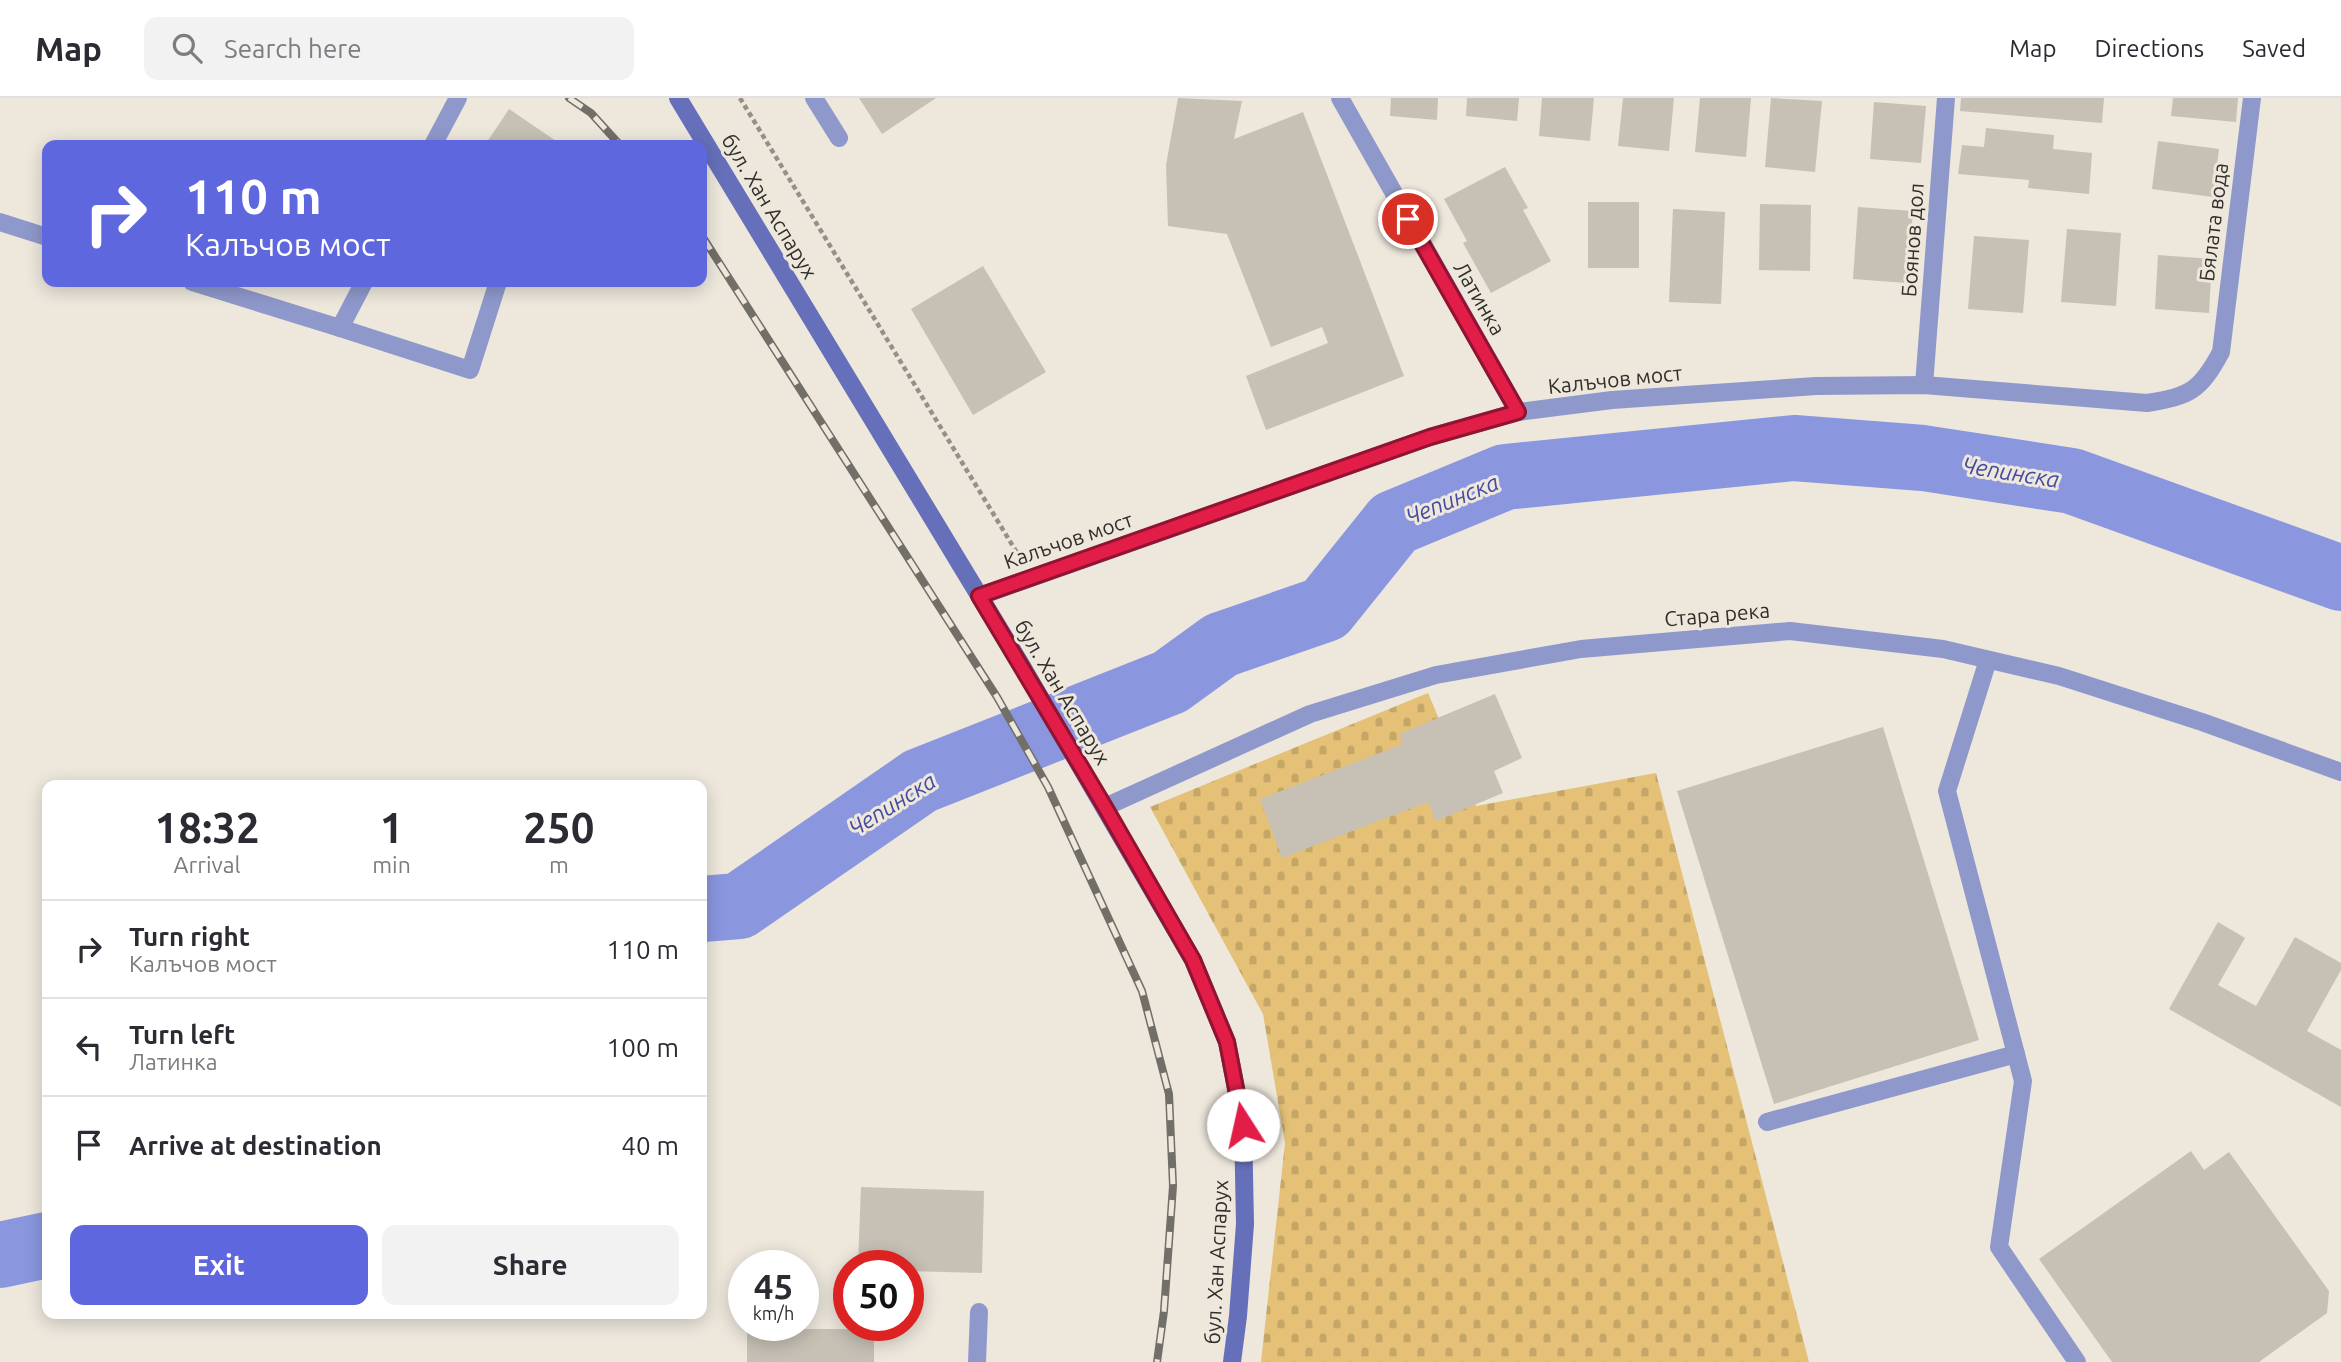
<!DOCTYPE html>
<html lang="en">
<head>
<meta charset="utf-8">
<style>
  :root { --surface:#fff; --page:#f2f2f3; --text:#2b2b33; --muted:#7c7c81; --line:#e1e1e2; --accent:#5f67df }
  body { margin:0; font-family:Ubuntu,sans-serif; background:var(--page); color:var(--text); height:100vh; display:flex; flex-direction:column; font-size:26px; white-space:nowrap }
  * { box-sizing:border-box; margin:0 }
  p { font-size:23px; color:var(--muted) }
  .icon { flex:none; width:38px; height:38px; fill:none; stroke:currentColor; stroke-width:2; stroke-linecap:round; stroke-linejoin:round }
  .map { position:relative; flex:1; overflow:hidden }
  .drawer { position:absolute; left:42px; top:682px; width:665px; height:539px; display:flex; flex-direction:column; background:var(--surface); border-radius:14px; box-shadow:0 4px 18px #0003 }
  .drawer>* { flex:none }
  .top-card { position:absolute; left:42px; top:42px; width:665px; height:147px; border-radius:14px; box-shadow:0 4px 18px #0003; background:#5f67df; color:#fff; overflow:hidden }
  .speed { position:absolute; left:728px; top:1152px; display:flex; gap:14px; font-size:35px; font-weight:700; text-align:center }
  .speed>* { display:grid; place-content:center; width:91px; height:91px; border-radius:50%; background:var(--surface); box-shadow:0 4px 18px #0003; line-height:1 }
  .speed small { font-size:18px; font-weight:400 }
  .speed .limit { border:10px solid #d22; background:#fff; color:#111 }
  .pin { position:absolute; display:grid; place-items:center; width:60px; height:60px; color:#fff; margin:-30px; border:4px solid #fff; border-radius:50%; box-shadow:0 2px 7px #0007 }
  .me { position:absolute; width:77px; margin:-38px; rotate:350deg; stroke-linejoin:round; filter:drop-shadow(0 0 5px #0008) }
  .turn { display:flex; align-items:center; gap:24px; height:147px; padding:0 28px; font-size:32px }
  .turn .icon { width:91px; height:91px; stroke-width:2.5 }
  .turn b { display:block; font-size:49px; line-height:60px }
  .eta { display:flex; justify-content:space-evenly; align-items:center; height:119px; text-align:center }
  .eta b { font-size:42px; font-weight:600; line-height:49px }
  .button { display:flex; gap:14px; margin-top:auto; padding:14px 28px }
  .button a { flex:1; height:80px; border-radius:14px; background:var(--accent); color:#fff; font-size:28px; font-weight:600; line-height:80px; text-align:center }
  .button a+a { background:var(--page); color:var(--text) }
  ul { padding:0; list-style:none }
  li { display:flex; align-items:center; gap:21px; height:98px; padding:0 28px; border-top:2px solid var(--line) }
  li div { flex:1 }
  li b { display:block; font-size:26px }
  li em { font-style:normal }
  header { display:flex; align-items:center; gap:42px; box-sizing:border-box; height:98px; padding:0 35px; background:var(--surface); border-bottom:2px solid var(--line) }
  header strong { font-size:33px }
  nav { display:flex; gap:38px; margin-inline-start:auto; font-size:24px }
  .search { width:490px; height:63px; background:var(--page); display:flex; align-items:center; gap:18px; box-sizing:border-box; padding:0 24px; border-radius:14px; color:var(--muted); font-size:26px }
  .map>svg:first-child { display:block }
</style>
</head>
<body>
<header>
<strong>Map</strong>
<div class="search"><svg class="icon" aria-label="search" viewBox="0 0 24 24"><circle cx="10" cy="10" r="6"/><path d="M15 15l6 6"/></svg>Search here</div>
<nav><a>Map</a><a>Directions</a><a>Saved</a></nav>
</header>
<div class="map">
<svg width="2341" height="1264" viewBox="0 0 2341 1264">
  <defs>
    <pattern id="cemetery-stones" width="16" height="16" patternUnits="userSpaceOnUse" patternTransform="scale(1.75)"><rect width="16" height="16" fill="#e4c177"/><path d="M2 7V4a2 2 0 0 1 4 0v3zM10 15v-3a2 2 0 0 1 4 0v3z" fill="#c4a667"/></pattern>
  </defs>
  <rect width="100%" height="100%" fill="#ede7dc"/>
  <path fill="url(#cemetery-stones)" d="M1428,595L1476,708L1656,675L1809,1264H1261L1285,1045L1263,916L1150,709Z"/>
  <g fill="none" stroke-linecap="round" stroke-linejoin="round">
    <g stroke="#8a96de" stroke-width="66">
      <path d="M702,811L739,808L920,683L1170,584L1221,547L1325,511L1394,425L1505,379L1794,350L1923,360L2072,383L2341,480"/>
      <path d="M0,1157L47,1147"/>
    </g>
  </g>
  <g fill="#c6c0b5">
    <path d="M859,0H936L882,36Z"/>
    <path d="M1178,0L1242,3L1234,41L1303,14L1404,278L1266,332L1246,278L1328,245L1322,229L1271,249L1227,136L1168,128L1166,67Z"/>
    <path d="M1391,0H1438L1437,22L1390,18Z"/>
    <path d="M1467,0H1519L1517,23L1466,18Z"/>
    <path d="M1542,0H1594L1590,43L1539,38Z"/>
    <path d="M1623,0H1674L1669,53L1618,48Z"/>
    <path d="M1700,0H1751L1746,59L1695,54Z"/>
    <path d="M1771,0L1822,3L1815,74L1765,69Z"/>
    <path d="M1961,0H2104L2102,25L1960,13Z"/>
    <path d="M2173,0H2238L2236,24L2171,18Z"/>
    <path d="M1874,4L1926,8L1921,65L1870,61Z"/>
    <path d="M509,11L562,47H485Z"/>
    <path d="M1986,30L2054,37L2053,51L2092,55L2089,96L2028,90L2029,82L1958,76L1962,47L1984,49Z"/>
    <path d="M2158,43L2219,51L2213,99L2152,91Z"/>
    <path d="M1505,69L1528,110L1523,112L1551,163L1491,195L1463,145L1467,143L1444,101Z"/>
    <rect x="1588" y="104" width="51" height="66"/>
    <path d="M1760,106L1811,107L1810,173L1759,172Z"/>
    <path d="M1858,109L1913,113L1907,185L1853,181Z"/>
    <path d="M1673,111L1725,114L1721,206L1669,204Z"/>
    <path d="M2067,131L2121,135L2116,208L2061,204Z"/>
    <path d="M1974,138L2029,142L2023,215L1968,211Z"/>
    <path d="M2158,157L2212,161L2209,215L2155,211Z"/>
    <path d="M983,168L1046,274L973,317L911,211Z"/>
    <path d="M1495,596L1522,660L1494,673L1503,695L1436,723L1428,704L1282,760L1260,701L1403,646L1399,636Z"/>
    <path d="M1883,629L1979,942L1774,1006L1677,693Z"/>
    <path d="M2218,824L2245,840L2218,887L2256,908L2295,839L2341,865V872L2307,933L2341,952V1009L2169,911Z"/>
    <path d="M2191,1053L2204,1072L2229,1054L2329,1193L2327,1215L2259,1264H2112L2039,1161Z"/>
    <path d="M861,1089L984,1093L982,1175L908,1173V1167H858Z"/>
    <rect x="747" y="1231" width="127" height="33"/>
  </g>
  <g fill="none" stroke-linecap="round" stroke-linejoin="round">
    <path stroke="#959189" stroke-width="4.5" stroke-dasharray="5 3.5" stroke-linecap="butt" d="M740,0L1019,458"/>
    <g stroke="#8f98cb" stroke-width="18">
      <path d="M814,0L839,40"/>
      <path d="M433,47L458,0"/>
      <path d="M0,124L47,139"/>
      <path d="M192,184L340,230"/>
      <path d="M364,184L340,230L470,272L498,184"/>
      <path d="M1988,562L1947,693L2023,983L1999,1149L2077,1264"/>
      <path d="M1767,1024L2016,956"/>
      <path d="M977,1264L979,1214"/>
    </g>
    <g stroke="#8f98cb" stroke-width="18">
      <path d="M1340,0L1518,314"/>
      <path d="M1924,287L1946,0"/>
      <path d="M980,498L1430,339L1518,314L1612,302L1816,288L1924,287L2147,305C2190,298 2200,293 2221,254L2252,0"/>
      <path d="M1105,709L1310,616L1436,577L1581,551L1790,533L1943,551L2059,578L2202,624L2341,674"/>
    </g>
    <path stroke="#6670ba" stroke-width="18" d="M678,0L1020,565L1193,862L1227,944L1243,1026L1245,1126L1238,1218L1232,1264"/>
    <defs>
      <g id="rail">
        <path d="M569,0L591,15L620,47"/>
        <path d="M702,138L997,599L1048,689L1142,893L1169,996L1173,1088L1164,1213L1157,1264"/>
      </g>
    </defs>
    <use href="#rail" stroke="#726e68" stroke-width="8"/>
    <use href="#rail" stroke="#ede7dc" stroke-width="5" stroke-dasharray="16" stroke-linecap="butt"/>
  </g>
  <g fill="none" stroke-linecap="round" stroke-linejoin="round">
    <defs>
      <path id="route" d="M1243,1027L1227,944L1193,862L1105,709L979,498L1430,339L1518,314L1408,121"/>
    </defs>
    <use href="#route" stroke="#92132f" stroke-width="18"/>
    <use href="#route" stroke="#e11d48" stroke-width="12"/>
  </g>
  <g text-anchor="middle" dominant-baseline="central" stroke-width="6" stroke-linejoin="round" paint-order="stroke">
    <g font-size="21" fill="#312f2b" stroke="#ede7dc">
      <text transform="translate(770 108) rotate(59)">бул. Хан Аспарух</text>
      <text transform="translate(2213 124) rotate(-83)">Бялата вода</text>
      <text transform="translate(1912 142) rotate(-86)">Боянов дол</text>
      <text transform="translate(1480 200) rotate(60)">Латинка</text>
      <text transform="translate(1615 281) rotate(-6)">Калъчов мост</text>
      <text transform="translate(1068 442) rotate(-19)">Калъчов мост</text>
      <text transform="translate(1717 516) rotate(-5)">Стара река</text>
      <text transform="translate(1063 594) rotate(59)">бул. Хан Аспарух</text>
      <text transform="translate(1216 1164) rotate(-87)">бул. Хан Аспарух</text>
    </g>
    <g font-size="23" font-style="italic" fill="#444ba1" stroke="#ede7dc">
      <text transform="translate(2011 374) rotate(9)">Чепинска</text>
      <text transform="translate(1452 401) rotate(-22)">Чепинска</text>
      <text transform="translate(892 706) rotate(-32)">Чепинска</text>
    </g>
  </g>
</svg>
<div class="speed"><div>45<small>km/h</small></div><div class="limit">50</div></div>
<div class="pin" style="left:1408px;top:121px;background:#d93025"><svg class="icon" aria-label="arrive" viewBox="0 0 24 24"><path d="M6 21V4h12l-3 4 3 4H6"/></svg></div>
<svg class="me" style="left:1243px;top:1027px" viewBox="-20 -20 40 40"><circle r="19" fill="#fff"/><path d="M0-13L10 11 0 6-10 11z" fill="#e11d48"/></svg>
<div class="top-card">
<div class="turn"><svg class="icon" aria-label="right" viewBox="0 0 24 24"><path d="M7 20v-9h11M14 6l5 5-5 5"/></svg><div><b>110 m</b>Калъчов мост</div></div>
</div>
<section class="drawer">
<div class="eta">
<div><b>18:32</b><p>Arrival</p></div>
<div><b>1</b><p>min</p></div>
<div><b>250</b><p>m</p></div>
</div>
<ul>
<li><svg class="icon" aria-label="right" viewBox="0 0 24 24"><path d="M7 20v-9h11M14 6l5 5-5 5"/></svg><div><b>Turn right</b><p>Калъчов мост</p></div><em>110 m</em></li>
<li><svg class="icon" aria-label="left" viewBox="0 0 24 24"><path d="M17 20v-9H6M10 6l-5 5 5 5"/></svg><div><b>Turn left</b><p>Латинка</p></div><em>100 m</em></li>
<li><svg class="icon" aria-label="arrive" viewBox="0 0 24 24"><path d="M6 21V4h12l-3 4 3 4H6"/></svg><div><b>Arrive at destination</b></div><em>40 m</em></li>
</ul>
<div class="button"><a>Exit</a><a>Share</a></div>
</section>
</div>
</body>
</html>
